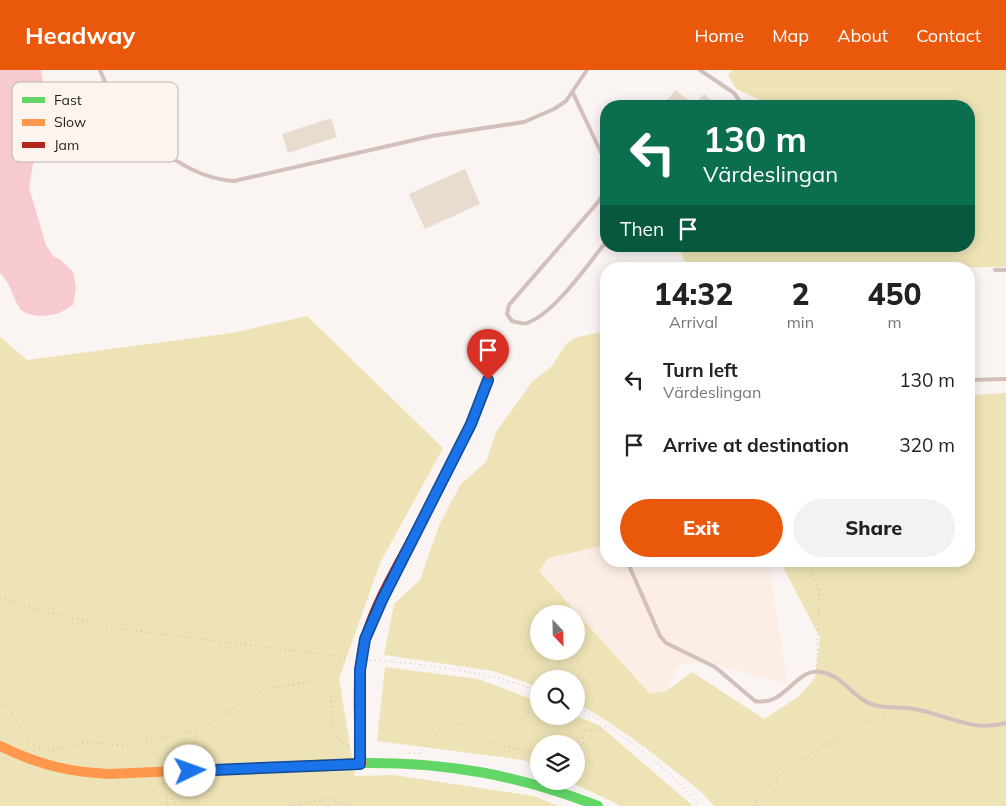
<!DOCTYPE html>
<html lang="en">
<head>
<meta charset="utf-8">
<style>
  :root { --surface:#fff; --page:#f2f2f2; --text:#222; --muted:#767676; --accent:#ea580c }
  body { margin:0; font-family:Mulish,sans-serif; background:var(--page); color:var(--text); height:100vh; display:flex; flex-direction:column; font-size:19px; white-space:nowrap }
  * { box-sizing:border-box; margin:0 }
  p { font-size:16px; color:var(--muted) }
  .icon { flex:none; width:28px; height:28px; fill:none; stroke:currentColor; stroke-width:2; stroke-linecap:round; stroke-linejoin:round }
  .map { position:relative; flex:1; overflow:hidden }
  .panel { position:absolute; left:600px; top:192px; width:375px; height:305px; display:flex; flex-direction:column; background:var(--surface); border-radius:20px; box-shadow:0 2px 12px #0003 }
  .panel>* { flex:none }
  .top-card { position:absolute; left:600px; top:30px; width:375px; height:152px; border-radius:20px; box-shadow:0 2px 12px #0003; background:#0b6e4f; color:#fff; overflow:hidden }
  .needle { width:32px; rotate:158deg }
  .buttons { position:absolute; left:530px; top:535px; display:grid; gap:10px }
  .buttons a { display:grid; place-items:center; width:55px; height:55px; border-radius:50%; background:var(--surface); box-shadow:0 2px 12px #0003; font-size:25px }
  .pin { position:absolute; display:grid; place-items:center; width:42px; height:42px; color:#fff; margin:-51px -21px; border-radius:50% 50% 50% 0; rotate:-45deg; box-shadow:0 0 5px #0007 }
  .pin .icon { rotate:45deg }
  .me { position:absolute; width:55px; margin:-28px; rotate:87deg; stroke-linejoin:round; filter:drop-shadow(0 0 4px #0008) }
  .turn { display:flex; align-items:center; gap:18px; height:105px; padding:0 20px; font-size:22px }
  .turn .icon { width:65px; height:65px; stroke-width:2.5 }
  .turn b { display:block; font-size:35px; line-height:42px }
  .then { display:flex; align-items:center; height:48px; padding:0 20px; background:#0003; gap:10px; font-size:19px }
  .eta { display:flex; justify-content:space-evenly; align-items:center; height:85px; text-align:center }
  .eta b { font-size:30px; font-weight:800; line-height:35px }
  .button { display:flex; gap:10px; margin-top:auto; padding:10px 20px }
  .button a { flex:1; height:58px; border-radius:30px; background:var(--accent); color:#fff; font-size:20px; font-weight:800; line-height:58px; text-align:center }
  .button a+a { background:var(--page); color:var(--text) }
  ul { padding:0; list-style:none }
  li { display:flex; align-items:center; gap:15px; height:65px; padding:0 20px }
  li div { flex:1 }
  li b { display:block; font-size:19px }
  li em { font-style:normal }
  header { display:flex; align-items:center; gap:30px; box-sizing:border-box; height:70px; padding:0 25px; background:var(--accent); color:#fff }
  header strong { font-size:24px }
  nav { display:flex; gap:28px; margin-inline-start:auto; font-size:18px }
  .map>svg:first-child { display:block }
</style>
</head>
<body>
<header>
<strong>Headway</strong>
<nav><a>Home</a><a>Map</a><a>About</a><a>Contact</a></nav>
</header>
<div class="map">
<svg width="1006" height="736" viewBox="0 0 1006 736">
  <rect width="100%" height="100%" fill="#faf5f2"/>
  <path fill="#fdeee5" d="M606,475V491H768L788,615L707,592L679,594L666,621L650,624L539,501L548,488Z"/>
  <g fill="#eee3b6" fill-rule="evenodd">
    <path d="M732,0H1006V197L688,199L678,176H969V36H760L758,29L736,19L728,5Z"/>
    <path d="M307,246L443,378L380,493L339,609L355,706L394,705L534,726L558,736H0V267L27,290L232,263Z"/>
    <path d="M606,261V475L548,488L539,501L650,624L666,621L692,602L764,649L798,627L815,608L820,568L780,491H969V325L1006,323V736H714C700,719 683,707 665,693C636,671 609,650 576,633V609H539V617L493,601L384,585L394,534L420,510L440,453L461,414L486,392L496,362L532,312L552,296L566,274L578,267ZM539,544H576V581H539Z"/>
    <path d="M385,597L478,609L539,632V646H576L599,655L693,736H621L568,711H576V674H539V698L523,690L377,671Z"/>
  </g>
  <path fill="#f6cacf" d="M0,0H41L52,67L33,94L29,118L46,175L53,186L61,190L73,202L76,218L73,235C69,237 64,241 59,243C49,247 25,248 19,237C12,226 10,212 0,203Z"/>
  <g fill="#e7dcce">
    <path d="M676,20L694,35L704,24L717,36H661Z"/>
    <path d="M331,48L337,67L288,83L282,64Z"/>
    <path d="M465,99L480,134L425,159L409,124Z"/>
  </g>
  <g fill="none" stroke-linecap="round" stroke-linejoin="round">
    <g stroke="#c1b4b1" stroke-width="1" stroke-dasharray="1 4" stroke-linecap="butt">
      <path d="M808,491L819,520L817,596"/>
      <path d="M0,528L45,542L122,559L352,588"/>
      <path d="M370,590C426,594 486,601 539,621"/>
      <path d="M0,634L9,639L31,674L49,681L87,672L131,676L202,658L264,619L315,611L331,625C331,643 329,668 349,676"/>
      <path d="M576,636C588,641 598,650 609,657C642,680 674,704 699,736"/>
      <path d="M576,676L584,675L582,661L608,657"/>
      <path d="M409,683H420C440,660 442,649 475,656L490,673L530,682L539,680"/>
      <path d="M0,692L7,689"/>
      <path d="M163,713L168,736"/>
      <path d="M167,726L180,736"/>
      <path d="M290,736L329,729L349,736"/>
      <path d="M754,736C770,698 851,662 887,644"/>
    </g>
    <g stroke="#d3bfbb" stroke-width="4">
      <path d="M100,0C107,18 116,36 129,50C154,79 195,109 234,111L432,66L524,52L554,39L566,31L587,0"/>
      <path d="M700,0L734,23L743,36"/>
      <path d="M573,23L606,93"/>
      <path d="M606,118L599,131L509,235L507,244L512,251C517,252 523,255 527,253C554,244 588,194 606,172"/>
      <path d="M995,200H1006"/>
      <path d="M969,310L1006,309"/>
      <path d="M627,491L660,566L666,573L715,597L755,631C786,637 795,597 821,602C840,605 850,622 865,631C879,640 898,636 914,639C945,644 973,663 1006,653"/>
    </g>
    <g stroke="#63d668" stroke-width="10">
      <path d="M421,452L471,353L488,311"/>
      <path d="M362,693C447,692 519,705 598,736"/>
    </g>
    <path stroke="#ff974d" stroke-width="10" d="M0,676C37,694 67,702 109,704L362,693"/>
    <path stroke="#b3261e" stroke-width="10" d="M360,694C360,656 355,604 365,569C377,528 402,489 421,452"/>
  </g>
  <g fill="none" stroke-linecap="round" stroke-linejoin="round">
    <defs>
      <path id="route" d="M190,701L360,694V600L365,569L382,530L471,354L488,310"/>
    </defs>
    <use href="#route" stroke="#114b97" stroke-width="12"/>
    <use href="#route" stroke="#1a73e8" stroke-width="9"/>
  </g>
  <rect x="12" y="12" width="166" height="80" rx="8" fill="#fef4ef" stroke="#bcb4af" stroke-width="1"/>
  <rect x="22" y="27" width="23" height="6" fill="#63d668"/>
  <rect x="22" y="49" width="23" height="7" fill="#ff974d"/>
  <rect x="22" y="72" width="23" height="6" fill="#b3261e"/>
  <g font-size="14" fill="#231e1a">
    <text x="54" y="35">Fast</text>
    <text x="54" y="57">Slow</text>
    <text x="54" y="80">Jam</text>
  </g>
</svg>
<div class="buttons">
<a><svg class="needle" viewBox="-14 -14 28 28"><path d="M0-13l5 13h-10z" fill="#e53935"/><path d="M0 13l5-13h-10z" fill="#767676"/></svg></a>
<a><svg class="icon" aria-label="search" viewBox="0 0 24 24"><circle cx="10" cy="10" r="6"/><path d="M15 15l6 6"/></svg></a>
<a><svg class="icon" aria-label="layers" viewBox="0 0 24 24"><path d="M12 4l9 5-9 5-9-5zM3 14l9 5 9-5"/></svg></a>
</div>
<div class="pin" style="left:488px;top:310px;background:#d93025"><svg class="icon" aria-label="arrive" viewBox="0 0 24 24"><path d="M6 21V4h12l-3 4 3 4H6"/></svg></div>
<svg class="me" style="left:190px;top:701px" viewBox="-20 -20 40 40"><circle r="19" fill="#fff"/><path d="M0-13L10 11 0 6-10 11z" fill="#1a73e8"/></svg>
<div class="top-card">
<div class="turn"><svg class="icon" aria-label="left" viewBox="0 0 24 24"><path d="M17 20v-9H6M10 6l-5 5 5 5"/></svg><div><b>130 m</b>Värdeslingan</div></div>
<div class="then">Then<svg class="icon" aria-label="arrive" viewBox="0 0 24 24"><path d="M6 21V4h12l-3 4 3 4H6"/></svg></div>
</div>
<section class="panel">
<div class="eta">
<div><b>14:32</b><p>Arrival</p></div>
<div><b>2</b><p>min</p></div>
<div><b>450</b><p>m</p></div>
</div>
<ul>
<li><svg class="icon" aria-label="left" viewBox="0 0 24 24"><path d="M17 20v-9H6M10 6l-5 5 5 5"/></svg><div><b>Turn left</b><p>Värdeslingan</p></div><em>130 m</em></li>
<li><svg class="icon" aria-label="arrive" viewBox="0 0 24 24"><path d="M6 21V4h12l-3 4 3 4H6"/></svg><div><b>Arrive at destination</b></div><em>320 m</em></li>
</ul>
<div class="button"><a>Exit</a><a>Share</a></div>
</section>
</div>
</body>
</html>
